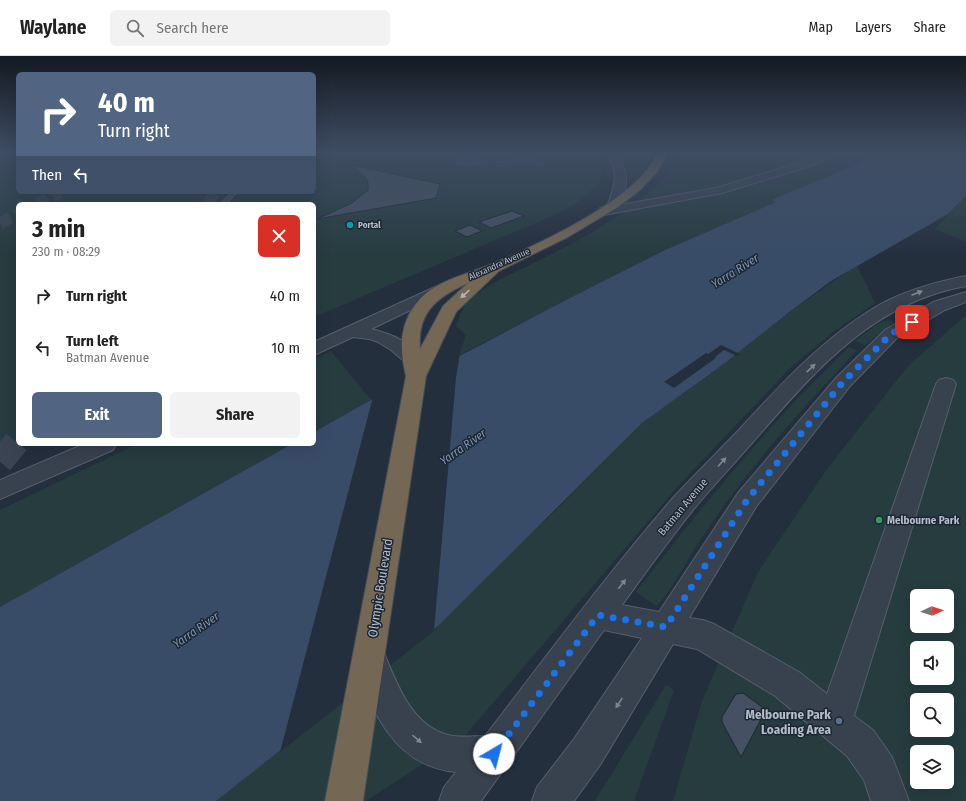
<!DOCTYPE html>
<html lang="en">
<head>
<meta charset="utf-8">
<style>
  :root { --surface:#fff; --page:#f2f2f2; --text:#222; --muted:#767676; --line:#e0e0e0; --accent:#516482 }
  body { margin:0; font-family:"Fira Sans Condensed",sans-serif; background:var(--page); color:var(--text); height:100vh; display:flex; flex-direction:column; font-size:15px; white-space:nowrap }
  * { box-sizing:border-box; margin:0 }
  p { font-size:13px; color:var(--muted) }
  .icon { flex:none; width:22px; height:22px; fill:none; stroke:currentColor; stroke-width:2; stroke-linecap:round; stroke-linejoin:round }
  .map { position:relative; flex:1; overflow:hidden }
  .drawer { position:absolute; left:16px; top:146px; width:300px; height:244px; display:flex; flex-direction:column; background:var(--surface); border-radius:6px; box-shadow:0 4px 16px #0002 }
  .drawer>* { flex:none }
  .guide { position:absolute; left:16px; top:16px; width:300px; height:122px; border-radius:6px; box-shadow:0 4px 16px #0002; background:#516482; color:#fff; overflow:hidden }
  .needle { width:26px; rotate:86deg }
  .fabs { position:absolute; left:910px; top:533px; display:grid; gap:8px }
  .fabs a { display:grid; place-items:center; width:44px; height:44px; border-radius:6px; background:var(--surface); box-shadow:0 4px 16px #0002; font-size:20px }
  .pin { position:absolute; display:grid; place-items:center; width:34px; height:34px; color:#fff; margin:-17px; border-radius:8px; box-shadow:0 2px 6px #0006 }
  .me { position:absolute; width:44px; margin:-22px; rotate:37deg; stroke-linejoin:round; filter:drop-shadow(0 0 3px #0008) }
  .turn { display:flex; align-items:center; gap:14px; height:84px; padding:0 16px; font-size:18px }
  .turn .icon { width:52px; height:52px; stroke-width:2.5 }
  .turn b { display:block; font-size:28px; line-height:34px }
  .then { display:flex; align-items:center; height:38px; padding:0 16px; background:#0003; gap:8px; font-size:15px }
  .round { display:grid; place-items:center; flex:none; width:42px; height:42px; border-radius:6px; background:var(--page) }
  .head { display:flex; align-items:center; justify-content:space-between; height:68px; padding:0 16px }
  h1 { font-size:24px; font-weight:700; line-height:30px }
  .primary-button { display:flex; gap:8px; margin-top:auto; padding:8px 16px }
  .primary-button a { flex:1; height:46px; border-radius:6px; background:var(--accent); color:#fff; font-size:16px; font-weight:700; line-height:46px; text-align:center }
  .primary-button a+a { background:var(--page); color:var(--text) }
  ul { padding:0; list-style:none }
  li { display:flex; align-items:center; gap:12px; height:52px; padding:0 16px }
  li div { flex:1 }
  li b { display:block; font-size:15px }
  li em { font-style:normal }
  header { display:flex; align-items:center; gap:24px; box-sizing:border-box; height:56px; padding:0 20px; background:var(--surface); border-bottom:1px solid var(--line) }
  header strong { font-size:19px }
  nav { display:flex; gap:22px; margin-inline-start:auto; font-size:14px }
  .search { width:280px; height:36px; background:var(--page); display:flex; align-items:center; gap:10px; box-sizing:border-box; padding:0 14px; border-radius:6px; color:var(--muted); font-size:15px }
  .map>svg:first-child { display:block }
</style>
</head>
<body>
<header>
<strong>Waylane</strong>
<div class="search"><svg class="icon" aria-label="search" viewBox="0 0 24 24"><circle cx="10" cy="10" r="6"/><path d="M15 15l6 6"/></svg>Search here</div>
<nav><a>Map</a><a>Layers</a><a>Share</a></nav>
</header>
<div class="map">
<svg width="966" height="745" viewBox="0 0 966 745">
  <rect width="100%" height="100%" fill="#242f3e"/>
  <g fill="#263c3f" fill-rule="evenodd">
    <path d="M0,96H18V136H314V96H594L598,100L602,119L598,128L581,144L559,157L314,261V148H18V384L0,392Z"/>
    <path d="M616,96H654C650,104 641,123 630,121L623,105Z"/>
    <path d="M678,96H876L858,108L772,144L777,146L665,194L459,299L466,279L456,270C459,263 461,254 466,248C485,228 512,218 536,206C574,187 611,168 643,141C659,129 672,115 678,96Z"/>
    <path d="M966,140V186L935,173Z"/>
    <path d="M857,209L875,247L833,276L789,313L680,428L464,681L366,745H216L547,463L642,367L725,307L788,257Z"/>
    <path d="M966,259V745H673L702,645L758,516L827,413L908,310ZM917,540H947V570H917ZM917,592H947V622H917ZM917,644H947V674H917ZM917,696H947V726H917Z"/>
    <path d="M889,264L894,266L865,289L855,285L879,267Z"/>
    <path d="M849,291L857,294C802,353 747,413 703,480C694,492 665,546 656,550L636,536C702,450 770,366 849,291Z"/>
    <path d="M331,295L371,344L314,376V303Z"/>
    <path d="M137,388H292L0,551V454Z"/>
    <path d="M666,629L674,634L634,745H595Z"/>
  </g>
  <g fill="#394c67">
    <path d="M876,96H966V140L948,158L831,225L788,257L725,307L642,367L440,568L216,745H0V551L292,388H314V376L371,344L475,292L566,244L665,194L776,146L771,144L858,108Z"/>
    <path d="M461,98C467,98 469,102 475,104C483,107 495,105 504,105C517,105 526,98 538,98L539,100L526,103C532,107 539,101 545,107L537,109L519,107H489L470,110L458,109L454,105L465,103L456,102V99Z"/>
  </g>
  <g fill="#242f3e">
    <path d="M721,289L740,298L737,300L724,294L715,301L716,302L674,332L664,326L706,297L708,298Z"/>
    <path d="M460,297L456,322L434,575L280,696L373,341Z"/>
  </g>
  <g fill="#455162" stroke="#1f2835">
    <path d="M352,109L440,128L436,142L317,163L352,147L368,134V127L366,122Z"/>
    <path d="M230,136H240L228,148H217Z"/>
    <path d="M512,155L524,160L491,172L479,166Z"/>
    <path d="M470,169L482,175L467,181L455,175Z"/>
    <path d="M743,637L766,654L741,701L722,666V661L736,638Z"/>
  </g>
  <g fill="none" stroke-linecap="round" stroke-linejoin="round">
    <g stroke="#3a4453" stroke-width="12" stroke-dasharray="12 5.5" stroke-linecap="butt">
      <path d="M37,148L61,136"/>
      <path d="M208,148L215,136"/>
      <path d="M0,167L18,158"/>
    </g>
    <path stroke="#3a4453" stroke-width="15" stroke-dasharray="15 8" stroke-linecap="butt" d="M0,167L2,166"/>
    <path stroke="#3a4453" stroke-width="26" stroke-dasharray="26 13" stroke-linecap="butt" d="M0,406L18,384"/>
    <defs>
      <g id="minor">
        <path d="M605,96H615C630,115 628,127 620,149L716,132L802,106L825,96H839L810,110L722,137L604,159L600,158L598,155L600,152L609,150L608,148C616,126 619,116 605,96Z"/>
        <path d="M966,220V230C870,247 812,319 751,388C732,410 711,432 693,454C668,485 645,517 622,549L659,556L738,437L836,322L885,274L933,246L966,236V246L945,254L897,282L850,330L756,451L689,562L703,564L714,568L799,616L827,638L936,328L939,324L946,322L953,324L956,328L854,660L873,674L892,701L909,745H871L864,724L847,700L775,640L697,593L673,588L600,709L574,745H532L537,731L574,683L642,582L604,574L481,745H439L444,731L456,716C393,710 371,654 354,601L359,590L370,585L381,590C395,622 409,669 448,679C460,682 473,680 485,680C547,600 607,518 673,442C694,419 716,398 737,376C780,329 824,281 879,249C906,234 936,226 966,220Z"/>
        <path d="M444,227L450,229L452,232L450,235L371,273C389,277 409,285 420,301L418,305L411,307L404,305L391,294L378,286L370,283L353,281L314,299V286Z"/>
        <path d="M84,388H116L113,394L0,443V424Z"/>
      </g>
      <path id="highway" d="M659,96H669L657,116L640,134L618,151L568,181L499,215L456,256L426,320L363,745H325L406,320C399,292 399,266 420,243C437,225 464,219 487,210C533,191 620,151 649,111C653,107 656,101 659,96ZM468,227L443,250L420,293C417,256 437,241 468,227Z"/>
    </defs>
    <use href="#minor" stroke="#565f6c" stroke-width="2"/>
    <use href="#highway" stroke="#434c59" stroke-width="2"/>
    <use href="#minor" fill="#38414e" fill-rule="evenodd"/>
    <use href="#highway" fill="#746855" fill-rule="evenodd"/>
  </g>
  <defs><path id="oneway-solid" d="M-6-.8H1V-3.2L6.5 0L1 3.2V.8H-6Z"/></defs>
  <g fill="#7c8592">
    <use href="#oneway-solid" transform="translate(917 237) rotate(-21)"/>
    <use href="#oneway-solid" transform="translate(811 312) rotate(-43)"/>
    <use href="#oneway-solid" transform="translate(722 406) rotate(-48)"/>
    <use href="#oneway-solid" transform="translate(622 528) rotate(-52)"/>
    <use href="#oneway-solid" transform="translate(619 647) rotate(123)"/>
    <use href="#oneway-solid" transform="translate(417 683) rotate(40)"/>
  </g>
  <use fill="#aeb4bd" href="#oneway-solid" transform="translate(465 238) rotate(138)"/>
  <linearGradient id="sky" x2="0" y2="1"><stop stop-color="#141a22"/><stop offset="0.48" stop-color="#3f4d63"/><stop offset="1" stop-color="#3f4d63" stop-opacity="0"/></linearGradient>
  <rect width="966" height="200" fill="url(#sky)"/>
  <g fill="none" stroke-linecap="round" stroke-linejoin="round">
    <path stroke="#1a73e8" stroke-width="7" stroke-dasharray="0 12.6" d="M494,698L598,559L666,571L747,444L843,326L891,278L912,266"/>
  </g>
  <circle fill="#0f9aa8" stroke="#1d2633" stroke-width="1.5" cx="350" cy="169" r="4"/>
  <circle fill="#2e9e5b" stroke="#1d2633" stroke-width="1.5" cx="879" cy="464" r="4"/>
  <circle fill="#5c6f8a" stroke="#1d2633" stroke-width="1.5" cx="839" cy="665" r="4"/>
  <g text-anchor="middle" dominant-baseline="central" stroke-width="3" stroke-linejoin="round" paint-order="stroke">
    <g font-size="9" font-weight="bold" fill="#b4bcc9" stroke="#1d2633" text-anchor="start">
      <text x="358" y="169">Portal</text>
    </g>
    <g font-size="9" fill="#b4bcc9" stroke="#1d2633">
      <text transform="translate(499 208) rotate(-24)">Alexandra Avenue</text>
    </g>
    <g font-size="11" fill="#b4bcc9" stroke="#1d2633">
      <text transform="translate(683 451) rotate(-50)">Batman Avenue</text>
    </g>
    <g font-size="11" font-weight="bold" fill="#b4bcc9" stroke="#1d2633" text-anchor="start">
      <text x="887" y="464">Melbourne Park</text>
    </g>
    <g font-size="12" font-style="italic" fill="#7c92b1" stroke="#1d2633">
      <text transform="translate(735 215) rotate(-32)">Yarra River</text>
      <text transform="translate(463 391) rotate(-35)">Yarra River</text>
      <text transform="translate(196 574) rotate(-35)">Yarra River</text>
    </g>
    <g font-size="13" fill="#b4bcc9" stroke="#1d2633">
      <text transform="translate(380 532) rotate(-81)">Olympic Boulevard</text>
    </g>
    <g font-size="13" font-weight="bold" fill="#b4bcc9" stroke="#1d2633" text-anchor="end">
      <text x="831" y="658">Melbourne Park<tspan x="831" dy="15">Loading Area</tspan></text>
    </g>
  </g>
</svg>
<div class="fabs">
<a><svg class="needle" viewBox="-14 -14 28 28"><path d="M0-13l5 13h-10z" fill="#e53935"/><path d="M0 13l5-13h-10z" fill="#767676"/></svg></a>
<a><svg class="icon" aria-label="sound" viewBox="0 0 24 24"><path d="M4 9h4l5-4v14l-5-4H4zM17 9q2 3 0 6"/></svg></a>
<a><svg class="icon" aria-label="search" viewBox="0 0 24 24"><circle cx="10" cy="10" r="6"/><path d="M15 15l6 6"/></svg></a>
<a><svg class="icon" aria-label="layers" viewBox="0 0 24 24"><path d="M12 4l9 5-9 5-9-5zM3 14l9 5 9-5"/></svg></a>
</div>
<div class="pin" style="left:912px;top:266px;background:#d93025"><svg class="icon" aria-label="arrive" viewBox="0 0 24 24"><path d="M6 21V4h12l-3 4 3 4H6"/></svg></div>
<svg class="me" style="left:494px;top:698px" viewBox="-20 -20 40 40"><circle r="19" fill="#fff"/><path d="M0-13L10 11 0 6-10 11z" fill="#1a73e8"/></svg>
<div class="guide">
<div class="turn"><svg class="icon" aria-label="right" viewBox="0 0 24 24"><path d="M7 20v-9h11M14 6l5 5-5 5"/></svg><div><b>40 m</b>Turn right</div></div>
<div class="then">Then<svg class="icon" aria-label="left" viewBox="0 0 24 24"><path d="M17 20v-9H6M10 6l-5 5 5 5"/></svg></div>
</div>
<section class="drawer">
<div class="head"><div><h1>3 min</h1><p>230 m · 08:29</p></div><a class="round" style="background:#d93025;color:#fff"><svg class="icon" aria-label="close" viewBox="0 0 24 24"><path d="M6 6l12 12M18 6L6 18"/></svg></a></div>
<ul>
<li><svg class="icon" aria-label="right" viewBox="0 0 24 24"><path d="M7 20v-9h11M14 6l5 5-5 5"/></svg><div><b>Turn right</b></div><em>40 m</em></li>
<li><svg class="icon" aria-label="left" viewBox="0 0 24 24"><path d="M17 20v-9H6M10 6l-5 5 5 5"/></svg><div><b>Turn left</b><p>Batman Avenue</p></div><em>10 m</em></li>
</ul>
<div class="primary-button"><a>Exit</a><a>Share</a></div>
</section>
</div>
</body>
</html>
